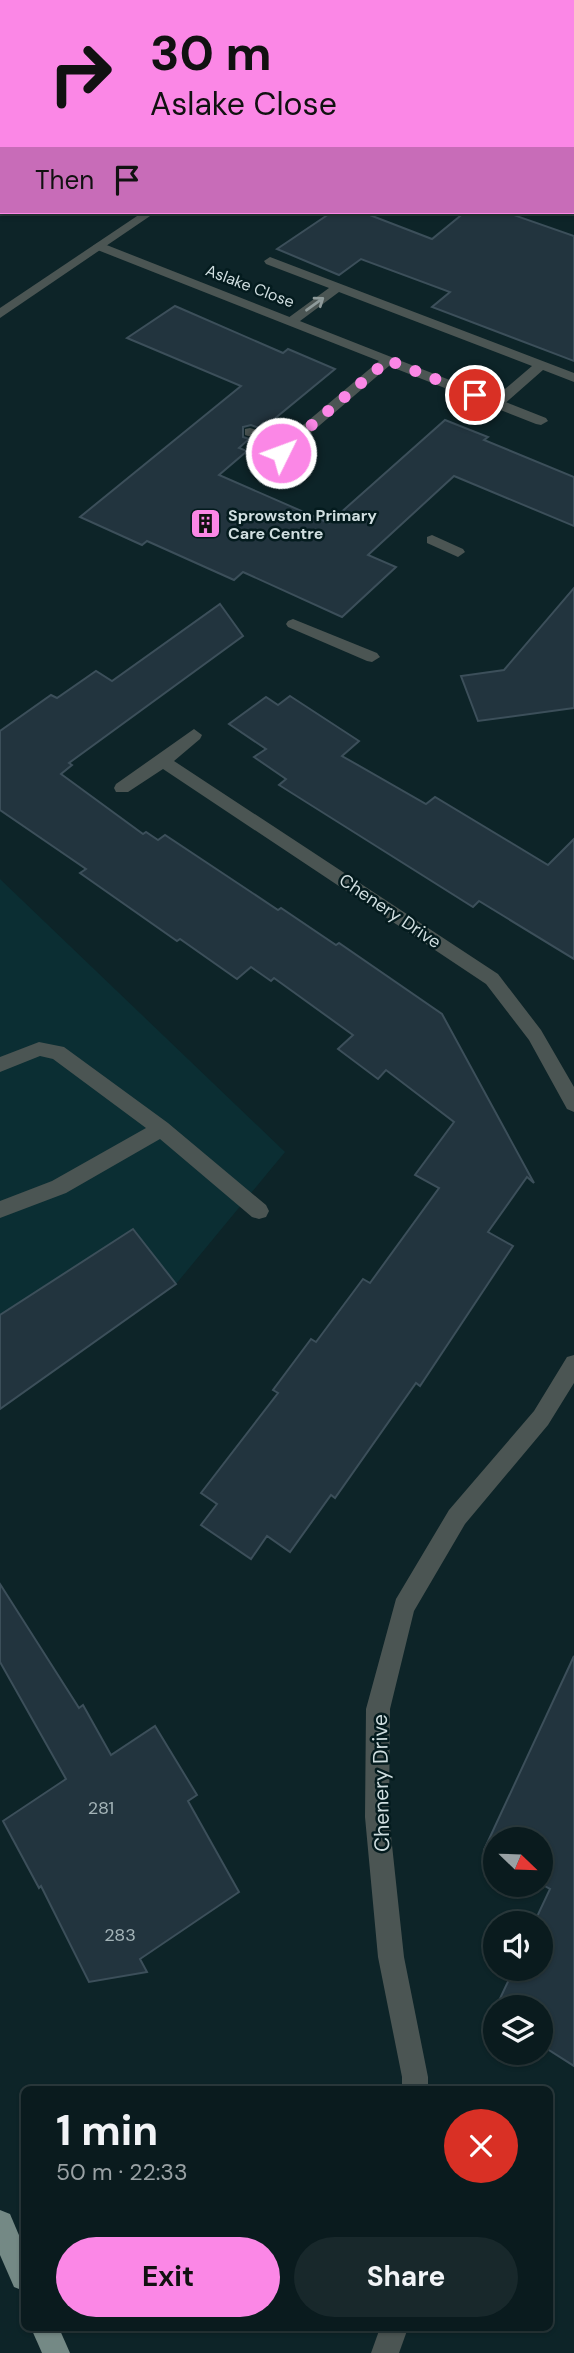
<!DOCTYPE html>
<html lang="en">
<head>
<meta charset="utf-8">
<style>
  :root { --surface:#0a1b1e; --page:#18282b; --text:#f1f3f6; --muted:#99a1a4; --line:#2a393c; --accent:#fb87e6 }
  body { margin:0; font-family:"DM Sans",sans-serif; background:var(--page); color:var(--text); height:100vh; display:flex; flex-direction:column; font-size:26px; white-space:nowrap }
  * { box-sizing:border-box; margin:0 }
  p { font-size:23px; color:var(--muted) }
  .icon { flex:none; width:38px; height:38px; fill:none; stroke:currentColor; stroke-width:2; stroke-linecap:round; stroke-linejoin:round }
  .map { position:relative; flex:1; overflow:hidden }
  .details { position:absolute; left:21px; top:2086px; width:532px; height:245px; display:flex; flex-direction:column; background:var(--surface); border-radius:10px; box-shadow:0 2px 5px #0004,0 0 0 2px var(--line) }
  .details>* { flex:none }
  .guide { position:absolute; left:0px; top:0px; width:574px; height:214px; box-shadow:0 2px 5px #0004,0 0 0 2px var(--line); background:#fb87e6; color:#111; overflow:hidden }
  .needle { width:46px; rotate:113deg }
  .tools { position:absolute; left:483px; top:1827px; display:grid; gap:14px }
  .tools a { display:grid; place-items:center; width:70px; height:70px; border-radius:50%; background:var(--surface); box-shadow:0 2px 5px #0004,0 0 0 2px var(--line); font-size:35px }
  .pin { position:absolute; display:grid; place-items:center; width:60px; height:60px; color:#fff; margin:-30px; border:4px solid #fff; border-radius:50%; box-shadow:0 2px 7px #0007 }
  .me { position:absolute; width:77px; margin:-38px; rotate:48deg; stroke-linejoin:round; filter:drop-shadow(0 0 5px #0008) }
  .turn { display:flex; align-items:center; gap:24px; height:147px; padding:0 35px; font-size:32px }
  .turn .icon { width:91px; height:91px; stroke-width:2.5 }
  .turn b { display:block; font-size:49px; line-height:60px }
  .then { display:flex; align-items:center; height:66px; padding:0 35px; background:#0003; gap:14px; font-size:26px }
  .round { display:grid; place-items:center; flex:none; width:74px; height:74px; border-radius:37px; background:var(--page) }
  .headline { display:flex; align-items:center; justify-content:space-between; height:119px; padding:0 35px }
  h1 { font-size:42px; font-weight:700; line-height:52px }
  .button { display:flex; gap:14px; margin-top:auto; padding:14px 35px }
  .button a { flex:1; height:80px; border-radius:42px; background:var(--accent); color:#111; font-size:28px; font-weight:700; line-height:80px; text-align:center }
  .button a+a { background:var(--page); color:var(--text) }
  .map>svg:first-child { display:block }
</style>
</head>
<body>
<div class="map">
<svg width="574" height="2353" viewBox="0 0 574 2353">
  <rect width="100%" height="100%" fill="#0d2428"/>
  <path fill="#0b2e33" d="M0,879L285,1152L176,1284L0,1409Z"/>
  <g fill="#22343e" stroke="#3c4f5a" stroke-width="2">
    <path d="M332,212H362L432,239L465,212H505L574,236V361L432,307L450,292L361,259L339,275L277,249Z"/>
    <path d="M175,306L283,353L288,349L335,369L262,429L251,425L243,427V437L249,439L239,448L247,451L219,475L329,523L445,420L488,437L484,440L574,477V526L454,476L368,555L396,567L342,617L243,572L234,580L147,541L142,545L80,517L241,386L127,338Z"/>
    <path d="M574,588V708L478,721L461,676L504,670Z"/>
    <path d="M220,604L243,636L69,763L72,765L61,774L143,834L146,832L158,840L165,835L278,910L281,908L336,945L339,943L442,1014L534,1183L527,1177L488,1232L513,1246L420,1386L416,1383L335,1498L331,1495L290,1552L267,1536L251,1559L201,1525L217,1504L201,1493L278,1393L273,1390L311,1339L316,1342L363,1279L370,1283L439,1188L415,1175L454,1122L386,1070L378,1079L338,1049L353,1035L274,978L271,981L251,967L237,979L180,939L177,941L80,873L86,869L0,810V731L51,695L57,698L96,671L112,681Z"/>
    <path d="M290,696L359,741L342,756L426,804L435,797L548,865L574,839V959L479,901L473,907L279,785L286,779L254,757L266,749L229,724L266,697L278,705Z"/>
    <path d="M133,1229L176,1284L0,1409V1315Z"/>
    <path d="M0,1584L79,1708L83,1705L111,1755L155,1726L197,1795L188,1801L239,1892L140,1959L147,1972L89,1982L41,1886L39,1888L3,1821L66,1779L0,1662Z"/>
    <path d="M574,1656V2066L541,2045V2007H496L514,1969H541V1923H534L550,1889L541,1884V1839H495V1857L484,1850Z"/>
  </g>
  <g fill="none" stroke-linecap="round" stroke-linejoin="round">
    <g fill="#4b5553" fill-rule="evenodd">
      <path d="M270,257L574,373V382L543,370L502,406H492V400L532,366L339,292L296,324H288V318L329,288L266,264L264,261Z"/>
      <path d="M282,460L287,461L302,477V483H292L277,467L275,464Z"/>
      <path d="M432,535L463,549L465,552L458,557L427,543V537Z"/>
      <path d="M293,619L377,653L380,657L372,662L367,661L288,627L286,624L288,621Z"/>
      <path d="M39,1042L64,1047L168,1123L266,1205L269,1211L266,1217L259,1219L252,1217L160,1139L66,1193L0,1218V1201L52,1181L146,1128L53,1059L40,1056L0,1072V1057Z"/>
    </g>
    <g fill="#4b5553" fill-rule="evenodd">
      <rect x="0" y="60" width="2" height="6"/>
      <path d="M99,242L546,418L548,421L541,425L536,424L389,366L306,437C292,445 287,448 289,464L282,468L277,467L274,453L277,445L245,435V429L250,428L284,438L296,431L379,361L95,249L93,246Z"/>
      <path d="M194,729L202,735L200,739L174,761L498,974L541,1030L574,1087V1112L567,1109L529,1040L486,984L163,769L128,792H116L114,788L116,784Z"/>
      <path d="M574,1355V1383L548,1425L465,1524L414,1611L390,1709L389,1817L404,1957L428,2077V2090H402V2077L378,1957L365,1817L366,1709L396,1599L449,1510L534,1411L567,1357Z"/>
      <path d="M380,2328H408L399,2353H371Z"/>
    </g>
    <g fill="#4b5553" fill-rule="evenodd">
      <path d="M464,0H476L463,2Z"/>
      <path d="M143,212H156L0,318V308Z"/>
    </g>
    <g fill="#748985" fill-rule="evenodd">
      <path d="M0,2210L10,2214L24,2247V2291L14,2287L0,2255Z"/>
      <path d="M31,2328H59L70,2353H42Z"/>
    </g>
  </g>
  <defs><path id="oneway-shaft" d="M-6 0H5M1.5-3L5.5 0L1.5 3" fill="none" stroke-width="1.6" stroke-linecap="round" stroke-linejoin="round" transform="scale(1.75)"/></defs>
  <use stroke="#8e9a9a" href="#oneway-shaft" transform="translate(315 304) rotate(-36)"/>
  <g fill="none" stroke-linecap="round" stroke-linejoin="round">
    <path stroke="#fb87e6" stroke-width="12" stroke-dasharray="0 21.6" d="M281,453L285,443L301,434L388,360L475,395"/>
  </g>
  <defs>
    <symbol id="building-square" viewBox="-11 -11 22 22"><rect x="-9" y="-9" width="18" height="18" rx="4" fill="#fb87e6" stroke="#041b1e"/><path d="M-4-6H4V6H1V3H-1V6H-4ZM-2.5-4.3h1.7v1.8h-1.7ZM.8-4.3h1.7v1.8H.8ZM-2.5-1h1.7V.8h-1.7ZM.8-1h1.7V.8H.8Z" fill="#111"/></symbol>
  </defs>
  <g fill-rule="evenodd">
    <use href="#building-square" x="188" y="506" width="35" height="35"/>
  </g>
  <g text-anchor="middle" dominant-baseline="central" stroke-width="5" stroke-linejoin="round" paint-order="stroke">
    <g font-size="16" fill="#d0dee0" stroke="#041b1e">
      <text transform="translate(250 286) rotate(21)">Aslake Close</text>
    </g>
    <g font-size="16" font-weight="bold" fill="#d0dee0" stroke="#041b1e" text-anchor="start">
      <text x="228" y="515">Sprowston Primary<tspan x="228" dy="18">Care Centre</tspan></text>
    </g>
    <g font-size="18" fill="#d0dee0" stroke="#041b1e">
      <text transform="translate(390 911) rotate(34)">Chenery Drive</text>
    </g>
    <g font-size="18" fill="#a4b4b8">
      <text x="101" y="1808">281</text>
      <text x="120" y="1935">283</text>
    </g>
    <g font-size="21" fill="#d0dee0" stroke="#041b1e">
      <text transform="translate(381 1783) rotate(-91)">Chenery Drive</text>
    </g>
  </g>
</svg>
<div class="tools">
<a><svg class="needle" viewBox="-14 -14 28 28"><path d="M0-13l5 13h-10z" fill="#e53935"/><path d="M0 13l5-13h-10z" fill="#99a1a4"/></svg></a>
<a><svg class="icon" aria-label="sound" viewBox="0 0 24 24"><path d="M4 9h4l5-4v14l-5-4H4zM17 9q2 3 0 6"/></svg></a>
<a><svg class="icon" aria-label="layers" viewBox="0 0 24 24"><path d="M12 4l9 5-9 5-9-5zM3 14l9 5 9-5"/></svg></a>
</div>
<div class="pin" style="left:475px;top:395px;background:#d93025"><svg class="icon" aria-label="arrive" viewBox="0 0 24 24"><path d="M6 21V4h12l-3 4 3 4H6"/></svg></div>
<svg class="me" style="left:281px;top:453px" viewBox="-20 -20 40 40"><circle r="17" fill="#fb87e6" stroke="#fff" stroke-width="3"/><path d="M0-11L8 9 0 5-8 9z" fill="#fff"/></svg>
<div class="guide">
<div class="turn"><svg class="icon" aria-label="right" viewBox="0 0 24 24"><path d="M7 20v-9h11M14 6l5 5-5 5"/></svg><div><b>30 m</b>Aslake Close</div></div>
<div class="then">Then<svg class="icon" aria-label="arrive" viewBox="0 0 24 24"><path d="M6 21V4h12l-3 4 3 4H6"/></svg></div>
</div>
<section class="details">
<div class="headline"><div><h1>1 min</h1><p>50 m · 22:33</p></div><a class="round" style="background:#d93025;color:#fff"><svg class="icon" aria-label="close" viewBox="0 0 24 24"><path d="M6 6l12 12M18 6L6 18"/></svg></a></div>
<div class="button"><a>Exit</a><a>Share</a></div>
</section>
</div>
</body>
</html>
